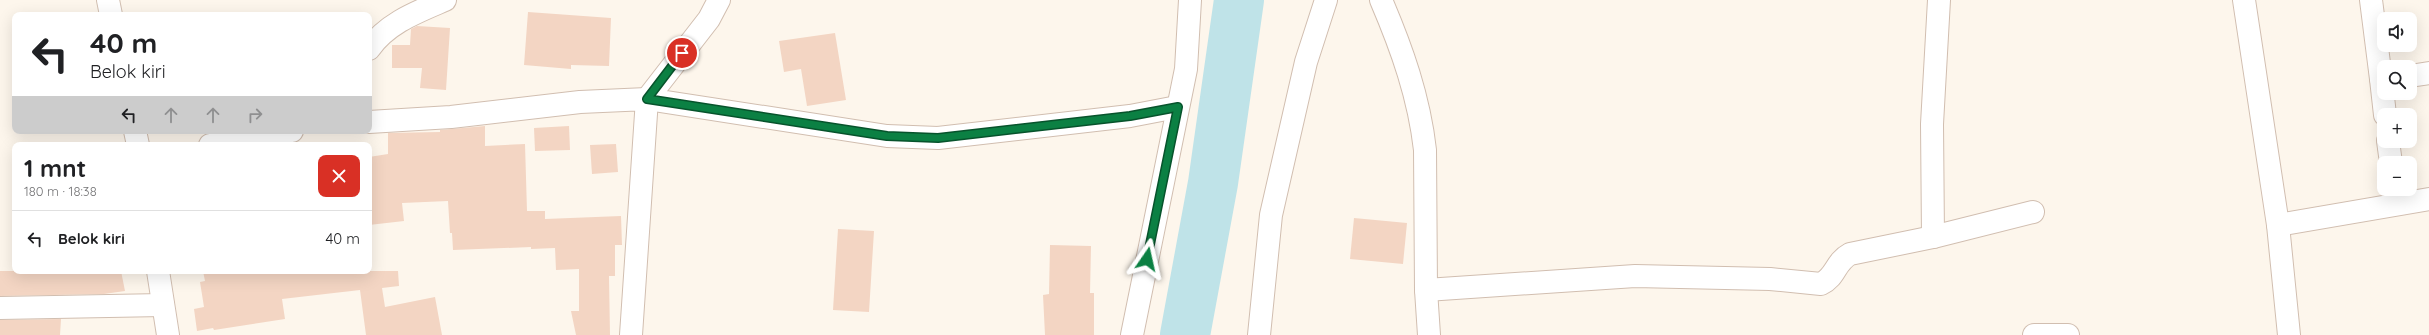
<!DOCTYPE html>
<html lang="id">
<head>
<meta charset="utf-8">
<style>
  :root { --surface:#fff; --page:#f6f6f6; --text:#202124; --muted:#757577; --line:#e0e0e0 }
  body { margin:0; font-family:Quicksand,sans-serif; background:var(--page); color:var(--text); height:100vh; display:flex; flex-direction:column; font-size:15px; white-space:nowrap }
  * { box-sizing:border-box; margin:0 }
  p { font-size:13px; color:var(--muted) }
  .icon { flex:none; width:22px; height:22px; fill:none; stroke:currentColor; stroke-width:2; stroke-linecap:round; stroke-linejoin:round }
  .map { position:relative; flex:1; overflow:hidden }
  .panel { position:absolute; left:12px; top:142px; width:360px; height:132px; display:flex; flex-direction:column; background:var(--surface); border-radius:8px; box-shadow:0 4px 16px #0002 }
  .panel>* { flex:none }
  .banner { position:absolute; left:12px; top:12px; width:360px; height:122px; border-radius:8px; box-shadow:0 4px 16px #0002; background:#fff; color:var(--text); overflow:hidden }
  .tools { position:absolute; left:2377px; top:12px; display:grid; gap:8px }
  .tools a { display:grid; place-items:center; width:40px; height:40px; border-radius:8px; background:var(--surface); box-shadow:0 4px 16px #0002; font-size:20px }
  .pin { position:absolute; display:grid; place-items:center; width:34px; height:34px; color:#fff; margin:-17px; border:2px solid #fff; border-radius:50%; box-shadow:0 1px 4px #0007 }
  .me { position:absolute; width:44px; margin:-22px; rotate:11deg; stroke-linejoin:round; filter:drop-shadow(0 0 3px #0008) }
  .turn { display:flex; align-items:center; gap:14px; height:84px; padding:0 12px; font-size:18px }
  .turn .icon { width:52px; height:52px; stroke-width:2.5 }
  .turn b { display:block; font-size:28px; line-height:34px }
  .lanes { display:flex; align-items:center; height:38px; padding:0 12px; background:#0003; justify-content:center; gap:20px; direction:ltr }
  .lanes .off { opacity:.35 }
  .round { display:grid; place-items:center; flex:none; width:42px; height:42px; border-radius:8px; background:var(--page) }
  .summary { display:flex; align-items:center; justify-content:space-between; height:68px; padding:0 12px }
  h1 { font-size:24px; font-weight:700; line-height:30px }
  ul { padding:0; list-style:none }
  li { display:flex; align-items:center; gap:12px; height:56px; padding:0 12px; border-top:1px solid var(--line) }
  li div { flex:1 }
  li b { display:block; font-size:15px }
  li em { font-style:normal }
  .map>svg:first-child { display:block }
</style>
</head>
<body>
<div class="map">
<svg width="2429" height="335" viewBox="0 0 2429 335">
  <rect width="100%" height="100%" fill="#fdf6ec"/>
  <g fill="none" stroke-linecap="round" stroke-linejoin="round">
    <path stroke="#bfe3e8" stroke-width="50" d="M1185,335L1213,183L1239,0"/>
  </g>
  <g fill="#f3d5c3">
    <path d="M528,12L611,18L609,66L571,65V69L524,65Z"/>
    <path d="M417,26L450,28L446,90L420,88L422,68H392V45H410L411,29Z"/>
    <path d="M835,33L846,100L807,106L801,69L784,72L779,41Z"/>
    <path d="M485,126V146L525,144L527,211H545V219L621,216L622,245H615V276H609L610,335H576L571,311H579V269L556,270L555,248L531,249V247L453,250L452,233H450L448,201L402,203L404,221L369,225V157L388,154V133L440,132V130Z"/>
    <path d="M569,126L570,150L535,151L534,128Z"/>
    <path d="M616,144L618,172L592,174L590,145Z"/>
    <path d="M1354,218L1407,223L1403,264L1350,259Z"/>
    <path d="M838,229L874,231L869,312L833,310Z"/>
    <path d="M1050,245L1091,246L1090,293H1094V335H1045L1043,295L1049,294Z"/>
    <path d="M0,271H121L125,291L104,294L0,296Z"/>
    <path d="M203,271H398L399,286L382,288L385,307L435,297L442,335H366L360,290L282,299L285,319L214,330L213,328L197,331L194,309L204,307L200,282L205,281Z"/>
    <path d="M61,319L60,335H0V320Z"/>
  </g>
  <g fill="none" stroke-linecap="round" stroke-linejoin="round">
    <defs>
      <g id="minor">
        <path d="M108,0L111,15"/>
        <path d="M719,0L709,19L647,99L887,136L938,138L1130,116L1177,107"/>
        <path d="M1381,0C1402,49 1419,97 1425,150L1426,290L1429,335"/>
        <path d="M2244,0L2278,225L2289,335"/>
        <path d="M2371,0L2381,79H2384"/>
        <path d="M369,49C387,23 417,12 445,0"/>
        <path d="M2410,76L2429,73"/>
        <path d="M2381,79L2385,115"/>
        <path d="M369,122L451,117L580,102L647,99L631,335"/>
        <path d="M135,131L138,145"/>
        <path d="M2388,141L2391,163"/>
        <path d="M210,145L292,131"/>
        <path d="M2278,225L2429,199"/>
        <path d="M1933,237L1932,124L1939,0"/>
        <path d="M158,271L168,335"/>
        <path d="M1426,290L1635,276L1770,279L1821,284C1836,277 1835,262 1850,254L1933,237L2033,212"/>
        <path d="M0,308L163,305"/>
        <path d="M1132,335L1186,69L1190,0"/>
        <path d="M1259,335L1271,215L1306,62L1326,0"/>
        <path d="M2034,335H2068"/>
      </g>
    </defs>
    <use href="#minor" stroke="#d1beb0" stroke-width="24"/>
    <use href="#minor" stroke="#fff" stroke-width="22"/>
  </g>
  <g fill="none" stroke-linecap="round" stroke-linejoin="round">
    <defs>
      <path id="route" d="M682,53L647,99L887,136L938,138L1130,116L1178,107L1147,259"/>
    </defs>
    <use href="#route" stroke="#07532c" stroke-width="10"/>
    <use href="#route" stroke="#0b8043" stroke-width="7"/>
  </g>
</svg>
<div class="tools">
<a><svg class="icon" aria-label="sound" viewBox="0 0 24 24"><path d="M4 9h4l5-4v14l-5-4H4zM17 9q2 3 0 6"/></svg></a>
<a><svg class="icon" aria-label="search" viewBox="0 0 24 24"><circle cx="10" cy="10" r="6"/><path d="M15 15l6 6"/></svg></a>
<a>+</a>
<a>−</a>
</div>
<div class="pin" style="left:682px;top:53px;background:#d93025"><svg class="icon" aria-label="arrive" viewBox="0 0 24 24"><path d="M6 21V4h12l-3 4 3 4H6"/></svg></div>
<svg class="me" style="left:1147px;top:259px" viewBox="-20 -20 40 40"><path d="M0-17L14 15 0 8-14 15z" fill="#0b8043" stroke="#fff" stroke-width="4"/></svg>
<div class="banner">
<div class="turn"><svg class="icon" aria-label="left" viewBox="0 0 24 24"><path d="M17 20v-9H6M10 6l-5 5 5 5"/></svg><div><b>40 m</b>Belok kiri</div></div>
<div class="lanes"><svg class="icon" aria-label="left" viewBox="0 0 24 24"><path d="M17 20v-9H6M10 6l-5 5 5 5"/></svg><svg class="icon off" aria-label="ahead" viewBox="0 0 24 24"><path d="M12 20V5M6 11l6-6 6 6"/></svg><svg class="icon off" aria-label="ahead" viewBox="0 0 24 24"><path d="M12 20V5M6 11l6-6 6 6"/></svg><svg class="icon off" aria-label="right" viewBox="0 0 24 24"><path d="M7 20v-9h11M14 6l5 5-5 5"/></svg></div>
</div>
<section class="panel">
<div class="summary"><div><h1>1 mnt</h1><p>180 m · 18:38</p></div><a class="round" style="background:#d93025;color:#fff"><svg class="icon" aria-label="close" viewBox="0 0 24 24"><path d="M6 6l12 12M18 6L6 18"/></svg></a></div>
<ul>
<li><svg class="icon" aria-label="left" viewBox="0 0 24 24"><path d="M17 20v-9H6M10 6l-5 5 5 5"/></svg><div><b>Belok kiri</b></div><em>40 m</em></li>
</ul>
</section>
</div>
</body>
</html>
